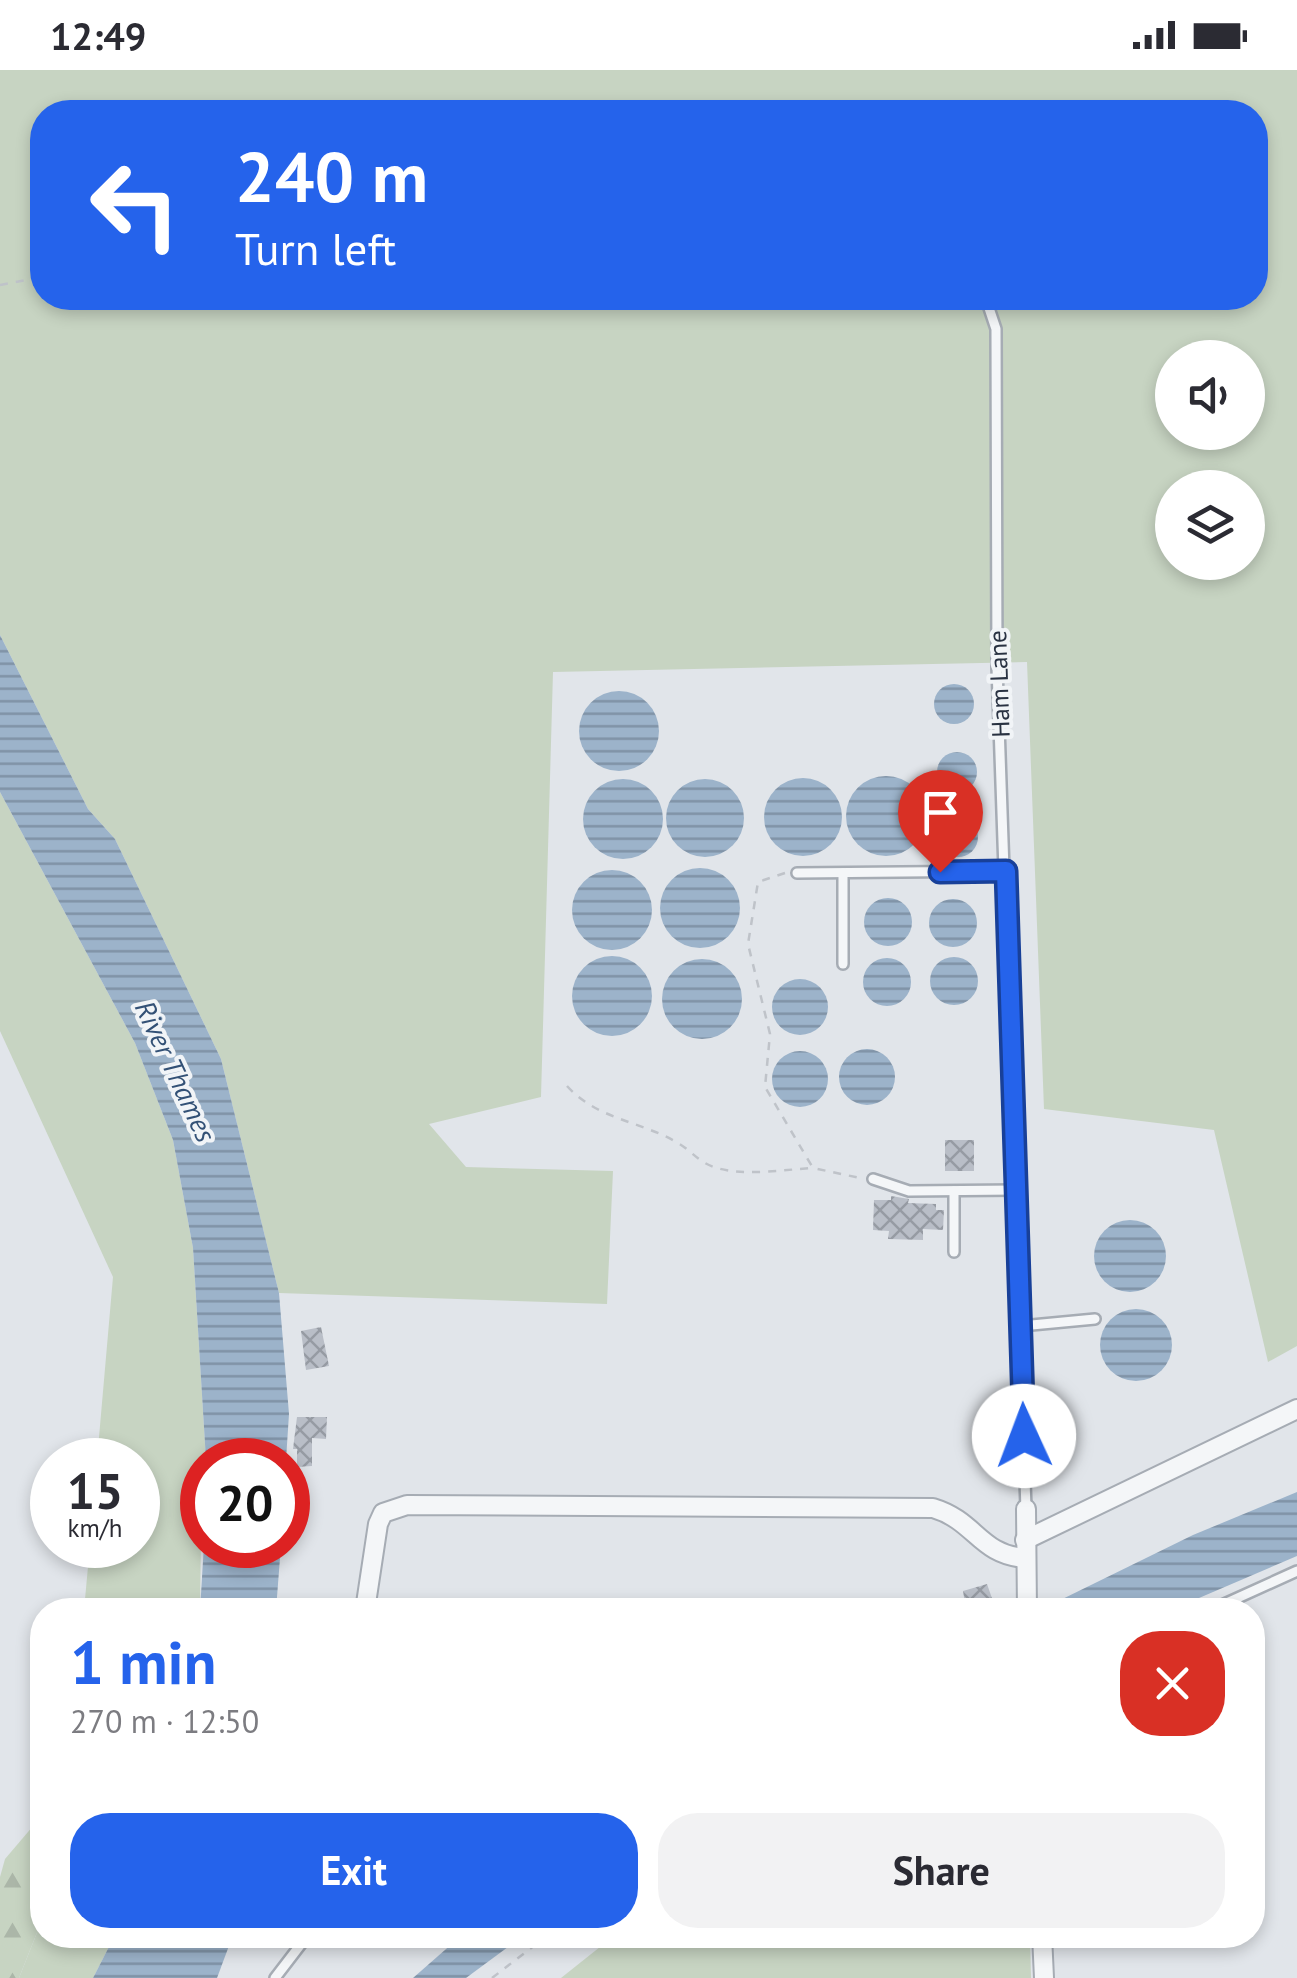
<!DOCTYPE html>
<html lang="en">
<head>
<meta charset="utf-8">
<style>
  :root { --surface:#fff; --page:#f2f2f3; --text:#2b2b33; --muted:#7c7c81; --accent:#2563eb }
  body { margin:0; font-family:"PT Sans",sans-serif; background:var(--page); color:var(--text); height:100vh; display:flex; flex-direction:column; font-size:38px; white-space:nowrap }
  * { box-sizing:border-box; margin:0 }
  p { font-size:32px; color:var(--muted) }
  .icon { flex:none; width:55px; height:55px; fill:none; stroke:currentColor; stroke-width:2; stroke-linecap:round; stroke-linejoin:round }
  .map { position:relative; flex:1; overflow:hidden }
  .panel { position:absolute; left:30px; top:1528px; width:1235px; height:350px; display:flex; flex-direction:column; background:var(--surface); border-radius:40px; box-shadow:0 5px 15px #0003 }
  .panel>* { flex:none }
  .banner { position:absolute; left:30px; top:30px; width:1238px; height:210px; border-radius:40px; box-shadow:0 5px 15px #0003; background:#2563eb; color:#fff; overflow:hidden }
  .buttons { position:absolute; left:1155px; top:270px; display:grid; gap:20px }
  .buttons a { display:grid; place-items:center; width:110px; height:110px; border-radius:50%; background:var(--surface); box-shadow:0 5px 15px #0003; font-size:50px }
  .speed { position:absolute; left:30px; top:1368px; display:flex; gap:20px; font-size:50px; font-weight:700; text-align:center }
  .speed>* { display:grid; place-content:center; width:130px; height:130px; border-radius:50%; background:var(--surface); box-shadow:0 5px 15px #0003; line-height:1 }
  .speed small { font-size:25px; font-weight:400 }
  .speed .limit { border:15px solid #d22; background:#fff; color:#111 }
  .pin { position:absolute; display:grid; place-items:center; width:85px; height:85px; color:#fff; margin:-102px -42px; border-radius:50% 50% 50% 0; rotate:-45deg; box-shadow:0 0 10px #0007 }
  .pin .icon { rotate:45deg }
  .me { position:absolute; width:110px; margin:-55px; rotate:358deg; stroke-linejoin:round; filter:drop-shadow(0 0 8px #0008) }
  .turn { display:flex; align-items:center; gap:35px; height:210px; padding:0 40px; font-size:45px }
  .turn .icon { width:130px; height:130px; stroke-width:2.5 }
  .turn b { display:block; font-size:70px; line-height:85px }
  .round { display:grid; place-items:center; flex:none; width:105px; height:105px; border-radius:40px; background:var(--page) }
  .head { display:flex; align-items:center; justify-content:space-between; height:170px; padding:0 40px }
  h1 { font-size:60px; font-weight:800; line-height:75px; color:var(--accent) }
  .action { display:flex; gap:20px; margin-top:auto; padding:20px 40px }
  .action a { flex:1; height:115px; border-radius:40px; background:var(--accent); color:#fff; font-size:40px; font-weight:800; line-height:115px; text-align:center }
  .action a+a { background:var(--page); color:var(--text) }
  .status { display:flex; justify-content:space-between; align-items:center; height:70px; padding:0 50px; background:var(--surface); direction:ltr }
  .status svg { height:28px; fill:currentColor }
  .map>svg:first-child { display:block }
</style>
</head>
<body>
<div class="status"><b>12:49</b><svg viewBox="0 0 49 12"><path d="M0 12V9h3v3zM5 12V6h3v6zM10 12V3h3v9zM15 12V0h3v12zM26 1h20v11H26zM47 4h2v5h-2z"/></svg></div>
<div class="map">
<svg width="1297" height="1908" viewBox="0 0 1297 1908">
  <defs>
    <pattern id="forest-firs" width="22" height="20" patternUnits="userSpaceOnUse" patternTransform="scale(2.5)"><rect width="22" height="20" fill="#c7d4c2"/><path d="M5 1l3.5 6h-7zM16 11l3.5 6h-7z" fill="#abb6a8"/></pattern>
    <pattern id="water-rules" width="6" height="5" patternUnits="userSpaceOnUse" patternTransform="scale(2.5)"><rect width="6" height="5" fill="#9cb3ca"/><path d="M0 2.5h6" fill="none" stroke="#7f92a6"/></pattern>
    <pattern id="building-cross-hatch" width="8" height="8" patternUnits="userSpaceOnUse" patternTransform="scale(2.5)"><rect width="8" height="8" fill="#b9bec7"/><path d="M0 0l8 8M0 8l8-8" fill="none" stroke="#969ba3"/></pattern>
  </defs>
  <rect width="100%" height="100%" fill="#e1e5ea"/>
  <g fill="#c7d4c2" fill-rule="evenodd">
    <path d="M0,0H1297V1276L1268,1292L1214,1060L1044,1039L1027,592L553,602L541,1027L429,1054L466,1097L613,1101L607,1234L279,1223L221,989L115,769L88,739L0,565ZM42,42H1255V228H42ZM1172,288H1248V362H1172ZM1172,418H1248V492H1172Z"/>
    <path d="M0,722L135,973L173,1070L193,1178L206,1390H202L200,1540H84L90,1475H138V1390H97L113,1207L0,961Z"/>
    <path d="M42,1735V1865H115L93,1908H19L40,1855L39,1749Z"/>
    <path d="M615,1865H1030L1031,1908H561Z"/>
  </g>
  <path fill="url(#forest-firs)" d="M39,1749L40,1855L19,1908H0V1807L5,1789Z"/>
  <g fill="url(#water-rules)">
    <path d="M0,565L88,739L115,769L221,989L279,1223L289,1344L286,1390H206L193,1178L173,1070L135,973L0,722Z"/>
    <circle cx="954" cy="634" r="20"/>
    <circle cx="619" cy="661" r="40"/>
    <circle cx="957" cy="702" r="20"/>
    <circle cx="886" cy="746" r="40"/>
    <circle cx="803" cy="747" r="39"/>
    <circle cx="705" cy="748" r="39"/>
    <circle cx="623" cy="749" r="40"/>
    <circle cx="958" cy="767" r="20"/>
    <circle cx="700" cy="838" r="40"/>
    <circle cx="612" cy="840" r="40"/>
    <circle cx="888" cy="852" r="24"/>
    <circle cx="953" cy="853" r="24"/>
    <circle cx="612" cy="926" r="40"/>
    <circle cx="954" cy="911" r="24"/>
    <circle cx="887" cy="912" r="24"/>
    <circle cx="702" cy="929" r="40"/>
    <circle cx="800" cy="937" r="28"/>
    <circle cx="867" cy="1007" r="28"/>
    <circle cx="800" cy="1009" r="28"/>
    <circle cx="1130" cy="1186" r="36"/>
    <circle cx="1136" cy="1275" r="36"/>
    <path d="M1297,1422V1486L1171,1540H1040L1193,1465Z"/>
    <path d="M204,1475H281L276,1540H200Z"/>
    <path d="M115,1865H233L217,1908H93Z"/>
    <path d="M462,1865H524L466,1908H413Z"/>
  </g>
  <g fill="url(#building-cross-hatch)">
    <rect x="945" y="1070" width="29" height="31"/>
    <path d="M891,1126L909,1129L908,1133L936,1134V1140H944L943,1160L923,1159V1170L888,1169L889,1161L873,1160L874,1130H891Z"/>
    <path d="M321,1257L329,1296L306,1300L301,1261Z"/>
    <path d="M297,1347H327L326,1369L312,1368V1396L297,1397V1379H293Z"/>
    <path d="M987,1514L995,1537L966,1540L963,1521Z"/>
  </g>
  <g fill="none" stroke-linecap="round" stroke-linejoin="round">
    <defs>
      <g id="lane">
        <path d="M986,229L996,259L997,597L1026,1439"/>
        <path d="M797,803L1006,801"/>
        <path d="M843,894V803"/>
        <path d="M873,1109L909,1121L1016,1120"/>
        <path d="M954,1121V1182"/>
        <path d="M1021,1256L1095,1249"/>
        <path d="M1211,1540L1297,1501"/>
        <path d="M275,1908L308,1865"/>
      </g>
      <g id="street">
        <path d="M1026,1439L1027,1540"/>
        <path d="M1025,1470L1297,1339"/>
        <path d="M365,1540L378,1454L383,1443L407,1435L933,1438C976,1451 979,1484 1024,1488"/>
        <path d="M1042,1865L1044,1908"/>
      </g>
    </defs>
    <use href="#lane" stroke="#a6acb4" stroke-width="14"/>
    <use href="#street" stroke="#a6acb4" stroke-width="22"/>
    <g stroke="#bfc3c9" stroke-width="2.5" stroke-dasharray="8 8" stroke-linecap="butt">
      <path d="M0,215L42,207"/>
      <path d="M785,803L758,812L748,874L770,964L765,1017L813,1098L860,1108"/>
      <path d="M567,1016C598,1050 641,1051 678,1073C693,1082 699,1093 717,1098C744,1106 783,1100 811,1098"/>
      <path d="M492,1908L548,1865"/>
    </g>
    <use href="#lane" stroke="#f4f6f8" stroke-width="9"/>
    <use href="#street" stroke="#f4f6f8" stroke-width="18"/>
  </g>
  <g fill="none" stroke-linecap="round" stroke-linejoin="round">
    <defs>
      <path id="route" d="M940,802L1006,801L1024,1366"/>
    </defs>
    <use href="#route" stroke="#184099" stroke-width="25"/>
    <use href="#route" stroke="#2563eb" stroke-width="18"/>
  </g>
  <g text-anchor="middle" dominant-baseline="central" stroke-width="8" stroke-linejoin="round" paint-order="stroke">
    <g font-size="25" fill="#293242" stroke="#f1f4f7">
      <text transform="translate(999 614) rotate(-92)">Ham Lane</text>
    </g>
    <g font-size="28" font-style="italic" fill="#335176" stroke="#f1f4f7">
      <text transform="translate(176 1001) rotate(65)">River Thames</text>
    </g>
  </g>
</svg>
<div class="buttons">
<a><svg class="icon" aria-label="sound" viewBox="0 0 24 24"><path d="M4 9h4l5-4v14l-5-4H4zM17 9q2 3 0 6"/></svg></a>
<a><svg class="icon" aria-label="layers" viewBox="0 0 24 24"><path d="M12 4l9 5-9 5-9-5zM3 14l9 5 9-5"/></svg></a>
</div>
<div class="speed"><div>15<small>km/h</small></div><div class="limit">20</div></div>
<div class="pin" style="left:940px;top:802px;background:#d93025"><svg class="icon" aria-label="arrive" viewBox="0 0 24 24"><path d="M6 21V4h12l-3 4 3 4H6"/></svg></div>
<svg class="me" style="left:1024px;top:1366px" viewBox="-20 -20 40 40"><circle r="19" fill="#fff"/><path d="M0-13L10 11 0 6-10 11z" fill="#2563eb"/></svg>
<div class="banner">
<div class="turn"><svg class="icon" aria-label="left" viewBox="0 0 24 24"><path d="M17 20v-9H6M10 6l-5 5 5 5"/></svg><div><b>240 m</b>Turn left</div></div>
</div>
<section class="panel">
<div class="head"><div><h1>1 min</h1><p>270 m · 12:50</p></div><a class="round" style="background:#d93025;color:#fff"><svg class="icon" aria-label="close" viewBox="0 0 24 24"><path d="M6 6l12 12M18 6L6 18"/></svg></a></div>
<div class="action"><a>Exit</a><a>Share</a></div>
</section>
</div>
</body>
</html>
